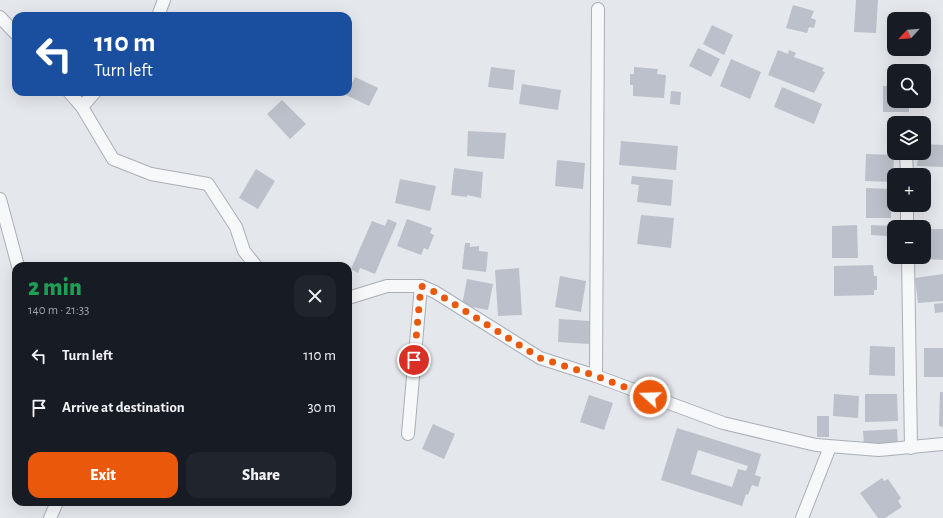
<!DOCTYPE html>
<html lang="en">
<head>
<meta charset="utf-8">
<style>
  :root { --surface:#171b24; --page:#20242c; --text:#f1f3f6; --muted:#9ea1a6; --accent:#ea580c }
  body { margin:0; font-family:"Alegreya Sans",sans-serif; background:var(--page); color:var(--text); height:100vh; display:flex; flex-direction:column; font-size:15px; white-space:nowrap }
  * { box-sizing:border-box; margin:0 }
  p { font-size:13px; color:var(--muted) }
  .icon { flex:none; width:22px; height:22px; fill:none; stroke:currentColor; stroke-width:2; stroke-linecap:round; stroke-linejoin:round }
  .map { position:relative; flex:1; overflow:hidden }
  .side { position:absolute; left:12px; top:262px; width:340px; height:244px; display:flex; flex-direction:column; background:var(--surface); border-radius:12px; box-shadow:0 4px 16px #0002 }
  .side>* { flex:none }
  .banner { position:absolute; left:12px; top:12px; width:340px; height:84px; border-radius:12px; box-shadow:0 4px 16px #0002; background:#1a4fa0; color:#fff; overflow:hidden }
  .needle { width:26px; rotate:244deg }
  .buttons { position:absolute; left:887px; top:12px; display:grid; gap:8px }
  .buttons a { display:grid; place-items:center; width:44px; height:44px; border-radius:8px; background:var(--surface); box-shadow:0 4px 16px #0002; font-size:20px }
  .pin { position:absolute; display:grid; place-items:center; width:34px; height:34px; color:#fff; margin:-17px; border:2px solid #fff; border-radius:50%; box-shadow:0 1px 4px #0007 }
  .me { position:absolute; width:44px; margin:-22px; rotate:290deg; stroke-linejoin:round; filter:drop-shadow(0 0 3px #0008) }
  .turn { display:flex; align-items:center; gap:14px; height:84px; padding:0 16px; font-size:18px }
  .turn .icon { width:52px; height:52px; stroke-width:2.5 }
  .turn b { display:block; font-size:28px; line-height:34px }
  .round { display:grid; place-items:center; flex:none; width:42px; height:42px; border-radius:12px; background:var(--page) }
  .headline { display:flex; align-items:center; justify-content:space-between; height:68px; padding:0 16px }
  h1 { font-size:24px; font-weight:800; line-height:30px; color:#1e9e55 }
  .button { display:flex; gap:8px; margin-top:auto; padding:8px 16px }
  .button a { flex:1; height:46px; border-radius:12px; background:var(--accent); color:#fff; font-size:16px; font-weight:800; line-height:46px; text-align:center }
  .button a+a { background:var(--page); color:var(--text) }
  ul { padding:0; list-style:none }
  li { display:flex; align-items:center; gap:12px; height:52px; padding:0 16px }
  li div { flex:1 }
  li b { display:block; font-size:15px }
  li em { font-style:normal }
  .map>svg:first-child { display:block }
</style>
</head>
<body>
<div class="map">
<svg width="943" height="518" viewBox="0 0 943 518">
  <rect width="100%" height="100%" fill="#e4e7ec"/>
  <g fill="#bbc0ca" fill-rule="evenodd">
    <path d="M856,0H878L876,33L854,32Z"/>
    <path d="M793,5L814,11L811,18L816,20L814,28L809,27L807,33L786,28Z"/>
    <path d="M712,25L733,35L724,55L703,44Z"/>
    <path d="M698,48L720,59L711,77L689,66Z"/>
    <path d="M778,50L788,54L789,50L796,53L794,57L824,68L822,71L825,72L814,93L768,75Z"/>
    <path d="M731,59L761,72L750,99L720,86Z"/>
    <path d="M491,67L515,70L513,90L488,87Z"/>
    <path d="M634,67L658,69L657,74L666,75L664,98L633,96V85H630V74H634Z"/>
    <path d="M355,77L378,88L369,106L346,95Z"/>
    <path d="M522,84L561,90L558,110L519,104Z"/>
    <path d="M883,86H894V101H909V112H883Z"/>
    <path d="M782,87L822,104L814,124L774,107Z"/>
    <path d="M671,91L681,92L680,105L670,104Z"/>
    <path d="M282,100L306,124L290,139L267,114Z"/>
    <path d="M468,131L506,133L504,159L467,156Z"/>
    <path d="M621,141L678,146L676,170L619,165Z"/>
    <path d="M924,144L943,145V167L917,166L918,153H924Z"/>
    <path d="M866,154L894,155L893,182L865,181Z"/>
    <path d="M557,160L585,163L583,189L555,186Z"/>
    <path d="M454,168L483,172L481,198L467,195V197L451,195Z"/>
    <path d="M256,169L275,181L258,209L239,198Z"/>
    <path d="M632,176L673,180L671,206L637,202L639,185L631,184Z"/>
    <path d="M400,179L436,186L430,211L395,203Z"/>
    <path d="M866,188L891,189V218H866Z"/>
    <path d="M641,215L674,218L671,248L637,244Z"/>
    <path d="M388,219L397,223L375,274L360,268L358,273L351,269L372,221L385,226Z"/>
    <path d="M407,219L432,228L430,233L434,235L428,250L424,248L421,255L397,246Z"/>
    <path d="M857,225L858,258H832V226Z"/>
    <path d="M871,225L890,226L889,236L871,235Z"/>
    <path d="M924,229H943V260L923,259Z"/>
    <path d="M465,243H470V247L479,246V251L488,252L486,272L462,269Z"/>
    <path d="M873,265L874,276H877V290H874V295L834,296V266Z"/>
    <path d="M519,268L522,315L498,316L495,270Z"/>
    <path d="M943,274V301L918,303L915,278Z"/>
    <path d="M560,276L586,281L581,312L555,307Z"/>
    <path d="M467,279L493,284L488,310L462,305Z"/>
    <path d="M943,303V312L935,313L934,304Z"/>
    <path d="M559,319L590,321L589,344L558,342Z"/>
    <path d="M870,346L895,347V376L869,375Z"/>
    <rect x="924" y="348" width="19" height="29"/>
    <path d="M940,392H943V427L939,426Z"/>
    <path d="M834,394L859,396L858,418L833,416Z"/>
    <path d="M865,394H897L898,421L865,422Z"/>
    <path d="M589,395L613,403L604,430L580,422Z"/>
    <rect x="817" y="416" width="12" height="21"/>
    <path d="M433,424L455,434L444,459L422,449Z"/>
    <path d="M677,428L761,454L755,475L761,477L758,487L752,485L748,495L746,494L742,506L661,480ZM698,450L748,466L746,471L738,469L732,487L691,474Z"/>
    <path d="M897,429L898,444L864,445L863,431Z"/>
    <path d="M882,478L884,481L888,479L901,498L898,501L902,507L885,518H878L860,493Z"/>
  </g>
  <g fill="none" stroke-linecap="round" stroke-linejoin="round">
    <defs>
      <g id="minor">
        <path d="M158,16L164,0"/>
        <path d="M0,17L16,34"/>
        <path d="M69,92L82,107L113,159L151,174L208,184L236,227L244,251L256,266"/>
        <path d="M82,107L95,92"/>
        <path d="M906,153L907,175"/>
        <path d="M0,199L18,266"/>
        <path d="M907,205V227"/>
        <path d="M908,257L911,448"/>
        <path d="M348,298L387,286H421L435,292L540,358L596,376L723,423L816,445L879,450L943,444"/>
        <path d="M596,376L598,9"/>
        <path d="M408,434L421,286"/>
        <path d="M50,518L57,502"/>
        <path d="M802,518L830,447"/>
      </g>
    </defs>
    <use href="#minor" stroke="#a9aeb7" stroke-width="14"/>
    <use href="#minor" stroke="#f7f8fa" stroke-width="12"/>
  </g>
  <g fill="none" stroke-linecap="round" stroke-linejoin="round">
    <path stroke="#ea580c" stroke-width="7" stroke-dasharray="0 12.6" d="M414,360L421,286L435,292L540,358L596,376L650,397"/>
  </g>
</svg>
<div class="buttons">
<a><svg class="needle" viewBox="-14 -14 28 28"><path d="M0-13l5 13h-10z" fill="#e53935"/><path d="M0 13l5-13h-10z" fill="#9ea1a6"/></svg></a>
<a><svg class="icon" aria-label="search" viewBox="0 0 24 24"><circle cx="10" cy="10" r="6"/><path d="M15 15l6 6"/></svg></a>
<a><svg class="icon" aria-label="layers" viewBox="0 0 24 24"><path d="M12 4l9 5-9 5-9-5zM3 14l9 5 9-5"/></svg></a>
<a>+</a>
<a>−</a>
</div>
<div class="pin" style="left:414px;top:360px;background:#d93025"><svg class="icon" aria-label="arrive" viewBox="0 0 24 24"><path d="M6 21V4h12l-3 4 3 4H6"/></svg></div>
<svg class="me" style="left:650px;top:397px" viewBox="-20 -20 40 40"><circle r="17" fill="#ea580c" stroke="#fff" stroke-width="3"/><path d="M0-11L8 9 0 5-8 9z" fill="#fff"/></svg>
<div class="banner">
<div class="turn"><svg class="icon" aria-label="left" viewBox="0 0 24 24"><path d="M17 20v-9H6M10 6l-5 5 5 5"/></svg><div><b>110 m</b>Turn left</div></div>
</div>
<section class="side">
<div class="headline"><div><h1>2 min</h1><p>140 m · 21:33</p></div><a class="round"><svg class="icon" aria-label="close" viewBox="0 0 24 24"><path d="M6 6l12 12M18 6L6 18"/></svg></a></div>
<ul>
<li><svg class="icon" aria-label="left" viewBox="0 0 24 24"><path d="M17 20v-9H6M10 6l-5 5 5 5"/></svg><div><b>Turn left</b></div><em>110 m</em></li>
<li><svg class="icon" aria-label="arrive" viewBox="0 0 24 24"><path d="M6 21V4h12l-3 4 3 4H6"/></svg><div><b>Arrive at destination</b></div><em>30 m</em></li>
</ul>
<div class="button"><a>Exit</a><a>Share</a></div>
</section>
</div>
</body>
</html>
